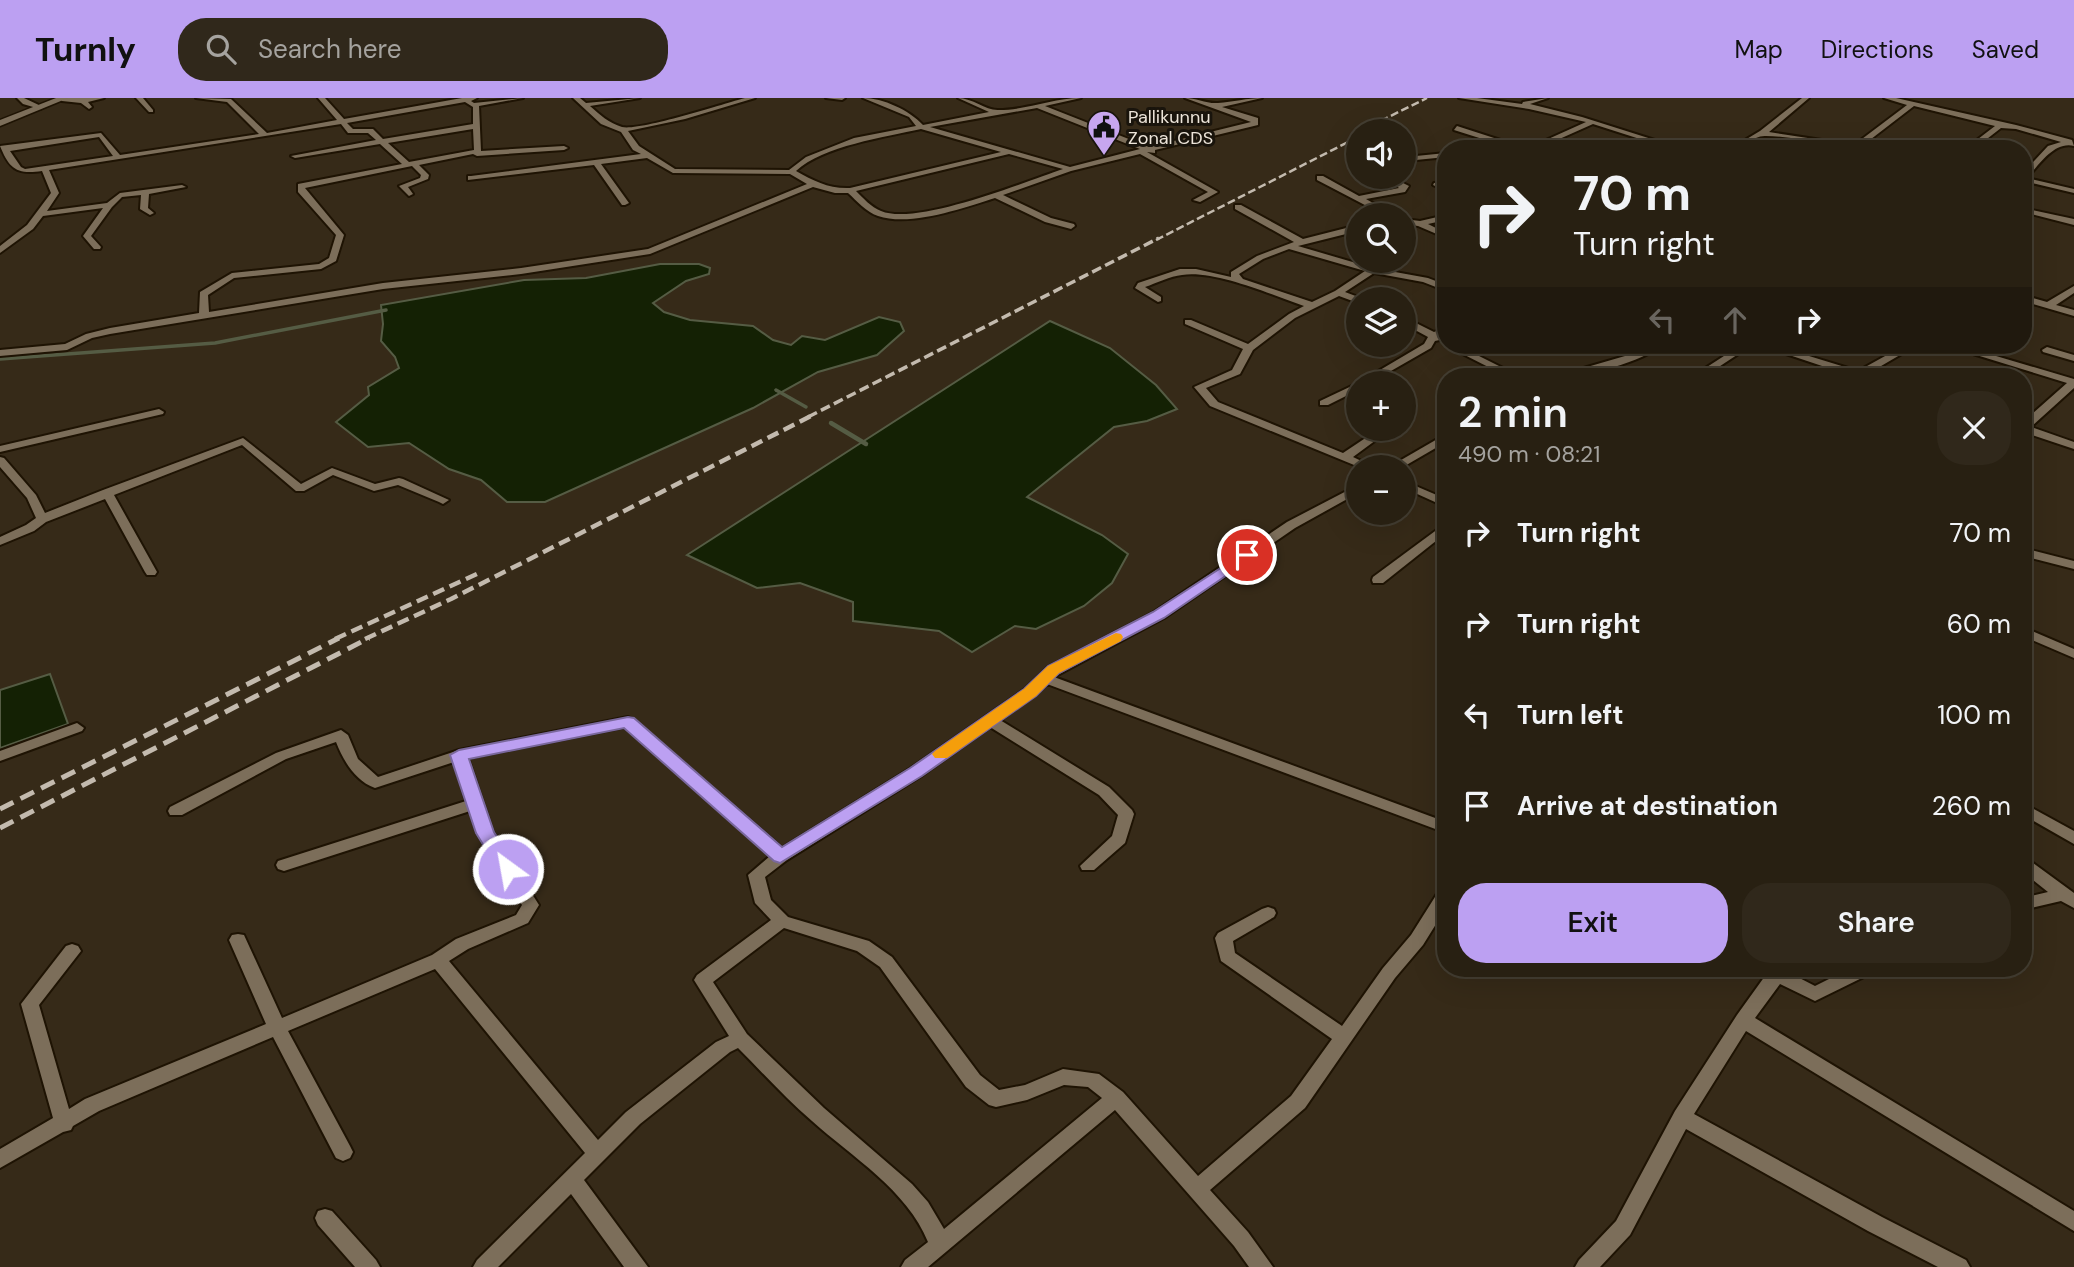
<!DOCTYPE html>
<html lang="en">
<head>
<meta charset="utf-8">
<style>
  :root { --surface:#282012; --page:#30281b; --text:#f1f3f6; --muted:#a5a39f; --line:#443e32; --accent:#bca0f2 }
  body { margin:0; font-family:"DM Sans",sans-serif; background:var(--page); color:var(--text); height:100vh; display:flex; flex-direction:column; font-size:26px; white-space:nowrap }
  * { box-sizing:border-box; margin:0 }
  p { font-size:23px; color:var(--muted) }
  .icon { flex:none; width:38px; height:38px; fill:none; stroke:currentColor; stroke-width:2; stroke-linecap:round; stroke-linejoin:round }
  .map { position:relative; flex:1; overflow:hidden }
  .drawer { position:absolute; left:1437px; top:270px; width:595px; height:609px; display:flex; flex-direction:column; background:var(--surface); border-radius:28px; box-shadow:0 7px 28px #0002,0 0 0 2px var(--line) }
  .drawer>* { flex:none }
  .top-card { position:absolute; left:1437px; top:42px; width:595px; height:214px; border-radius:28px; box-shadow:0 7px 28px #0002,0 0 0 2px var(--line); background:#282012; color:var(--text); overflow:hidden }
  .tools { position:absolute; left:1346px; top:21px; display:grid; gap:14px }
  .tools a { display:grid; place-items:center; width:70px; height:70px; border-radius:50%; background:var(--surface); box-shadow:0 7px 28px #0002,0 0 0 2px var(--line); font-size:35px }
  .pin { position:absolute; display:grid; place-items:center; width:60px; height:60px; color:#fff; margin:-30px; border:4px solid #fff; border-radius:50%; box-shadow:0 2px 7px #0007 }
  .me { position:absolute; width:77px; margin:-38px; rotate:328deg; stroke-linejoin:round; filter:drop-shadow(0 0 5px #0008) }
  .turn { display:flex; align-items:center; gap:24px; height:147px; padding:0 21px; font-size:32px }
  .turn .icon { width:91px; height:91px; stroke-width:2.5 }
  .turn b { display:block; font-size:49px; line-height:60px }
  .lanes { display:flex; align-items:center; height:66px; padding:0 21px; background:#0003; justify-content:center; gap:35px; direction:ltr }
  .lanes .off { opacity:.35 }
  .round { display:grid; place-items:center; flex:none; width:74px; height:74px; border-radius:28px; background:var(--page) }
  .head { display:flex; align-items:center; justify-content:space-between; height:119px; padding:0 21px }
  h1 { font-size:42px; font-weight:600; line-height:52px }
  .button { display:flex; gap:14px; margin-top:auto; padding:14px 21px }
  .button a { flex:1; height:80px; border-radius:28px; background:var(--accent); color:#111; font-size:28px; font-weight:600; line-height:80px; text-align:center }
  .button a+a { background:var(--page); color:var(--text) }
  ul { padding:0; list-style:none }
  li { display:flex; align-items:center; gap:21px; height:91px; padding:0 21px }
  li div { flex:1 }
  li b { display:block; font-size:26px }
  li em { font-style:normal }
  header { display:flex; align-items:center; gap:42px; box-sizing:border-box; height:98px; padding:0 35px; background:var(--accent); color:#111 }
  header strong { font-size:33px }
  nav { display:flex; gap:38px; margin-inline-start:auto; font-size:24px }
  .search { width:490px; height:63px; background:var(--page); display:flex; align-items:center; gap:18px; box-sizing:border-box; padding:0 24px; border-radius:28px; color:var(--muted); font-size:26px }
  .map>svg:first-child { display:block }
</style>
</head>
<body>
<header>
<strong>Turnly</strong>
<div class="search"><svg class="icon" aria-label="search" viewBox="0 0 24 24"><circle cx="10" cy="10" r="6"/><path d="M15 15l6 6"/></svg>Search here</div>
<nav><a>Map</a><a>Directions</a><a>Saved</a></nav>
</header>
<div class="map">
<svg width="2074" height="1169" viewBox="0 0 2074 1169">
  <rect width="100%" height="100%" fill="#362a18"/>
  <g fill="#142104" stroke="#555c44" stroke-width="2">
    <path d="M660,166H699L710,170L709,176L686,183L653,205L664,214L690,222L753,228L773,242L791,247L802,238L825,242L879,219L900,224L904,233L877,257L818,274L753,310L545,404H507L481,382L449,371L409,345L368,349L336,324L369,297L368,289L399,270L395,259L381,243L383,226L381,207L524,182L586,180Z"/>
    <path d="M1050,223L1110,250L1156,287L1177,311L1147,323L1114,329L1027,399L1102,437L1128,456L1112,485L1084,508L1036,531L1015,528L972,554L939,533L853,523V504L800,485L757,490L687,457Z"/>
    <path d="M50,576L68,626L0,650V592Z"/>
  </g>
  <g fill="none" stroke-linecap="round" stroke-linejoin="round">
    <g stroke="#555c44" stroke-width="3.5">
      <path d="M0,261L215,245L386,212"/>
      <path d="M776,292L806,309"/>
    </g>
    <path stroke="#555c44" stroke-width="4.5" d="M831,325L866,346"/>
    <defs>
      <g id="street">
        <path d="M17,0H24L43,9L40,11L23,6Z"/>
        <path d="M59,0H104L88,4L92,9L89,11L81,5L62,3Z"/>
        <path d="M136,0H143L153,12V14H149Z"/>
        <path d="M196,0L231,1L267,35L337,22L318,0H325L344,21L462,0H477L471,3L474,5L523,0L479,8L481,53L564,48L568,50L564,52L477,58L473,56L419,67L429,77L428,81L408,89L413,96L409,98L399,88L420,80L421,77L412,68L305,90L344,137L336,163L321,171L234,180L208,197L209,214L383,185L521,170L648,151L807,86L790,76L673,75L647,60L601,66L629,105L625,107H622L594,67L468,82V78H471L641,56L633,52L621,34L601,26L573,0H580L586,5L640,0L590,8C600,17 609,25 622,29C640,33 723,6 745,0H755L685,21L628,33L639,48L675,71L789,72L806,59L854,40L916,28L909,19L863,0C883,0 909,12 923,27L989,14L958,0C973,0 986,13 999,12C1027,12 1053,0 1081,0L1045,8L1149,49L1251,24L1185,0C1196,0 1207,6 1218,5C1233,4 1247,0 1262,0L1222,9L1258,20V27L1155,52V55L1147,54L1218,94L1200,104L1193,102L1208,94L1140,56L1071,73L1003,97L1051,120L1074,126L1075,128L1071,131L1045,124L995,100C963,110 911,129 878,118C866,114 857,103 848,95H835L813,89L650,156L521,176L383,191L110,236L92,240L67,252L0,258V252L65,246L86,236L110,230L199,215L200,194L232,175L319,166L329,160L336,137L298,94V86L402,66L380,46L295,60L291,58L376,42L368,35H348L341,26L49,72L59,95L47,113L107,105L120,95L182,87L186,89L149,96L148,110L154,115L150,117L140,111L141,97L122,99L112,109L91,138L101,149L100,151H94L83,138L103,110L43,118L33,131L0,155V148L27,127L51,95L42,73C16,77 9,70 0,48L101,35L120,57L259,36L227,4ZM465,4L473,9V26L383,41L373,31H353L347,25ZM1037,10L1140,51L1070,69L930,29ZM473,31L474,52L409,64L388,45ZM921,31L1001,54L850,90C829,91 814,83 796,73C823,48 885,39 921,31ZM99,39L113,58L25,71L21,69L10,53ZM1009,56L1063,71C1024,84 917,128 881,113C871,109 863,100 856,93Z"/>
        <path d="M826,0H845L842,2Z"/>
        <path d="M1459,0H1477L1522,6L1523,4L1548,0L1530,6L1582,19L1683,51H1671L1593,26L1537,51H1526L1586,24L1529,11Z"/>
        <path d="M1802,0H1809L1769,34L1854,47L1907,7L1884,0H1896L2016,27L2072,42L2074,48C2054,43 2039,67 2027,80L2074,91V95L2023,83V75L2048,48L2061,44L2016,31L2001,30L1974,51H1965L1995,28L1914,8L1862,48L1871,51C1835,51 1800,38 1766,38C1753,37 1744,51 1730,51L1760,33Z"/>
        <path d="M1457,28L1522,49L1523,51C1514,51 1505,47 1497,48C1488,48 1481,51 1471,51L1492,44L1454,32Z"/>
        <path d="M1404,55L1416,58L1446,55V59L1416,62L1404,59Z"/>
        <path d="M1317,78H1323L1359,98L1399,90L1389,82L1393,80L1409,88L1405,94L1366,101L1394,117H1384L1317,82Z"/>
        <path d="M1446,84V93L1433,87L1434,85Z"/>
        <path d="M1235,107H1241L1303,141L1358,127V133L1298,148L1373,170L1428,180L1446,187V193L1423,184L1374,175L1345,194L1361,200L1358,201V205L1339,198L1295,220L1253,252L1240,276L1206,290L1218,304L1343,355L1379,331H1391L1353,359L1374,369H1359L1210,308L1194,289L1232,272L1243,251L1185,226V222H1191L1248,246L1289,216L1304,208C1272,197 1215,172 1182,177C1170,178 1157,185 1145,189L1161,199V203L1158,204L1135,190L1138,185L1180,171H1196L1231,179V174L1257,158L1294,144L1235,111ZM1289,151L1365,173L1335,193L1312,204L1243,181L1239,176L1263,161Z"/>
        <path d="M2023,110L2074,121V127L2023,114Z"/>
        <path d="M1446,117V122L1428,126L1446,135V140L1418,128L1404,126V121L1420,123Z"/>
        <path d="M2074,188V195L2056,207L2074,212V218L2023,203V197L2047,204Z"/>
        <path d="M1404,219L1434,234L1446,229V236L1441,238L1444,241L1435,243L1431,250L1370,285H1358V292L1328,307H1320V303L1358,285L1424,246L1428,239L1404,226Z"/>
        <path d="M1445,247H1457L1519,278H1506Z"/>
        <path d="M1605,247H1618L1634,254L1650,247H1662C1642,264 1588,278 1562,278L1563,276L1625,258Z"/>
        <path d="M1741,247H1752L1705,278H1693Z"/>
        <path d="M1759,247H1773L1858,273L1905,247H1917L1864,278H1852Z"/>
        <path d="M1944,247H1959L2074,281V290L2031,329L2074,344V351L2023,334V324L2067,285Z"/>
        <path d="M2047,249L2074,257V263L2043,254L2042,252Z"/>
        <path d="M159,311L164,314L163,316L0,354V348Z"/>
        <path d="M1446,336V344L1403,369H1389Z"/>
        <path d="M243,340L301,386L332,370L375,386L399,380L403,381L449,402L443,406L439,404L398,387L374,393L333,377L304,393H296L242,347L114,397L157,474L155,477H147L145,474L105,401L46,424L34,433L0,447V439L26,427L36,420L27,400L0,369V359L4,360L36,397L45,415L103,392Z"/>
        <path d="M1404,383L1446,401V409L1404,390Z"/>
        <path d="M1358,387V395L1295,430L1164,520L1054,579L1446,724V735L1047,586L1035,597L1000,622L1109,689L1132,712L1134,716L1125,745L1094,772H1082L1080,768L1112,738L1118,717L1099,697L990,629L921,678L787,762L765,779L771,802L788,819L869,843L892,859L980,977L999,992L1025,987L1063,971L1099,976L1123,994L1198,1078L1291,998L1332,941L1221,863L1215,840L1218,835L1262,811L1268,809L1274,811L1276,815L1274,819L1233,843L1235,855L1342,928L1383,870L1411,837L1440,791L1446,789V810L1423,847L1395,880L1305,1010L1210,1092L1248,1134L1273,1169H1249L1234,1148L1115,1012L928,1169H901L905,1162L928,1144C907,1092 852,1059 812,1023C786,1001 763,975 738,950L730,954L640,1026L584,1082L648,1169H624L571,1096L498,1169H473L477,1162L585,1055L435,871L288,933L350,1048L353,1054L350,1060L343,1063L336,1060L273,939L99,1013L73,1028L71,1032L63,1034L0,1070V1051L53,1020L21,906L66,848L72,846L78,848L81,853L39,907L69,1011L85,1001L266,926L229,842L232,837L238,836L244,837L282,920L432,857L456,841L516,817L522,807L477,735L470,713L284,773L278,771L276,767L278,763L466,703L454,664L375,690C355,683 343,662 336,644L286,661L182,717H170L168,713L170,709L276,655L341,632L348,637L358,661L378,679L459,652L628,619L633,621L782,750L911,670L1025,591L1048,569L1154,514L1287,424ZM625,629L770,758L748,777L755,805L771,822L697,877L694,882L729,938L716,944L626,1014L598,1042L449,863L468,851L528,825L539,807L493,734L468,660ZM784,830L857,853L880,869L966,989L989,1007L996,1009L1027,1002L1064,987L1088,989L1102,1000L944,1131L928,1104L912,1086L824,1010L747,936L713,884Z"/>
        <path d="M1446,425V435L1383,485H1373L1372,482L1373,479Z"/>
        <path d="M2023,450L2074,463V471L2023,458Z"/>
        <path d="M2023,529L2074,551V560L2023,538Z"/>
        <path d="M77,625L84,630L82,633L0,663V653Z"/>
        <path d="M2023,705L2074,733V746L2023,717Z"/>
        <path d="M2023,760L2029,762L2074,795V810L2061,803L2023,812V800L2048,794L2023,774Z"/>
        <path d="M1756,870H1780L1815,888L1851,870H1875L1872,875L1815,903L1780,886L1755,920L2074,1113V1133L1746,933L1694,1016L1882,1119L1966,1162L1970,1169H1938L1868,1133L1686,1031L1630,1137L1600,1169H1575L1579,1162L1616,1123L1675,1013L1737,917L1765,878L1759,875Z"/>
        <path d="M325,1111L332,1113L376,1162L380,1169H355L318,1127L315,1120L318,1113Z"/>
      </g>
      <path id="secondary" d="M56,0H68L0,28V22Z"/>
    </defs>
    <use href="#street" stroke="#1e1303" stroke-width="4"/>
    <use href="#secondary" stroke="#1e1303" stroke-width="3"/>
    <use href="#street" fill="#7c6e5a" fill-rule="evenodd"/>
    <use href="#secondary" fill="#7c6e5a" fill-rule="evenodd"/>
    <g stroke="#c3baae" stroke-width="2.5" stroke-dasharray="8 3.5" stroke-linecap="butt">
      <path d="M1360,33L1427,0"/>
      <path d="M1156,142L1358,39"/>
    </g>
    <path stroke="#c3baae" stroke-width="3.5" stroke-dasharray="10 4.5" stroke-linecap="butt" d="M808,319L1159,140"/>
    <g stroke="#c3baae" stroke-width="4.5" stroke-dasharray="12 6" stroke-linecap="butt">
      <path d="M335,541L477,476"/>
      <path d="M365,541L451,501L811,318"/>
    </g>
    <g stroke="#c3baae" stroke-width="5" stroke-dasharray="15 8" stroke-linecap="butt">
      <path d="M0,711L339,540"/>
      <path d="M0,730L369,540"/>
    </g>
  </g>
  <path fill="#bca0f2" stroke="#7a689d" stroke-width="2" d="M1247,453L1254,457L1252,460L1164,520L1059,575L1036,598L922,678L780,765L774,763L624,630L469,661L494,734L517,771L515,776H501L476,735L450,657L459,652L628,619L634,620L782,749L910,670L1024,591L1048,568L1153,514Z"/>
  <path fill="#f59e0b" d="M1116,535L1121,536L1123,539L1121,543L1059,575L1036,598L947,660H935L932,656L935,653L1024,591L1048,568Z"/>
  <defs>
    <symbol id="civic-pin" viewBox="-11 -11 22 30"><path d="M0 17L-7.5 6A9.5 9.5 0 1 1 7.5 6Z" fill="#c7a6ef" stroke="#19140c"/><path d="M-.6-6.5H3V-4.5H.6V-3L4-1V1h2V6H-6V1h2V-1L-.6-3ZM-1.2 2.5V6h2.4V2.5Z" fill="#111"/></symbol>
  </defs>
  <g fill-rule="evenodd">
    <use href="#civic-pin" x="1085" y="10" width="38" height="52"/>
  </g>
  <g text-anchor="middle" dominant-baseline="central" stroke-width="6" stroke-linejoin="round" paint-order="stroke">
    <g font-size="18" fill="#ede5da" stroke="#19140c" text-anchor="start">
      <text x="1128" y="19">Pallikunnu<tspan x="1128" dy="21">Zonal CDS</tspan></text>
    </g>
  </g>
</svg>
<div class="tools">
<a><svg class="icon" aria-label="sound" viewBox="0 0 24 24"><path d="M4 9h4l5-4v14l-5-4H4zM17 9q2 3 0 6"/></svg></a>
<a><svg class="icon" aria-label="search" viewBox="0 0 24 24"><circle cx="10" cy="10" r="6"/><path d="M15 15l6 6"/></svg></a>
<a><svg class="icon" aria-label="layers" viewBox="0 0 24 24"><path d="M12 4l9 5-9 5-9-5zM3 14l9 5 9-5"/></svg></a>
<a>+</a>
<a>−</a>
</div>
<div class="pin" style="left:1247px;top:457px;background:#d93025"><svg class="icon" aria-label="arrive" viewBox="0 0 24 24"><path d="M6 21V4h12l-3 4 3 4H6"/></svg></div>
<svg class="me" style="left:508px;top:771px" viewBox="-20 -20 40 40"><circle r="17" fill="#bca0f2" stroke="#fff" stroke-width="3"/><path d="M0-11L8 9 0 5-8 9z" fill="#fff"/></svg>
<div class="top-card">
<div class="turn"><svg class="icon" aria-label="right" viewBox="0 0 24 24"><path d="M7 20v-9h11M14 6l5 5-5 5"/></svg><div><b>70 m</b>Turn right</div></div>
<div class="lanes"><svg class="icon off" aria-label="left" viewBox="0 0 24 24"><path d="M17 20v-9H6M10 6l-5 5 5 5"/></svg><svg class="icon off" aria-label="ahead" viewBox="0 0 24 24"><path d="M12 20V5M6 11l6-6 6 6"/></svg><svg class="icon" aria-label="right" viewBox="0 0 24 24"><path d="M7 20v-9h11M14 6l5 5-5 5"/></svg></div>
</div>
<section class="drawer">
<div class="head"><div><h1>2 min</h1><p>490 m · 08:21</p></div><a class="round"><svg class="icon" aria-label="close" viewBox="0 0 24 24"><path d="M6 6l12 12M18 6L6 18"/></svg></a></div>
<ul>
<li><svg class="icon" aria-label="right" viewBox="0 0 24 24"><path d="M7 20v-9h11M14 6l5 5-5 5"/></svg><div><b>Turn right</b></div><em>70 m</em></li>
<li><svg class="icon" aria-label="right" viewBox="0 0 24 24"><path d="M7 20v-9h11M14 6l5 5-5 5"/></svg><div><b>Turn right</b></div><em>60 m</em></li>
<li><svg class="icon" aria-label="left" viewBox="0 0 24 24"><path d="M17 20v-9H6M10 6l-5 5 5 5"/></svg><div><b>Turn left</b></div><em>100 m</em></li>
<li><svg class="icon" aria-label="arrive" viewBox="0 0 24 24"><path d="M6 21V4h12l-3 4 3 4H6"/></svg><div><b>Arrive at destination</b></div><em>260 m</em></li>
</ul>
<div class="button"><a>Exit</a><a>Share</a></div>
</section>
</div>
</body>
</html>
